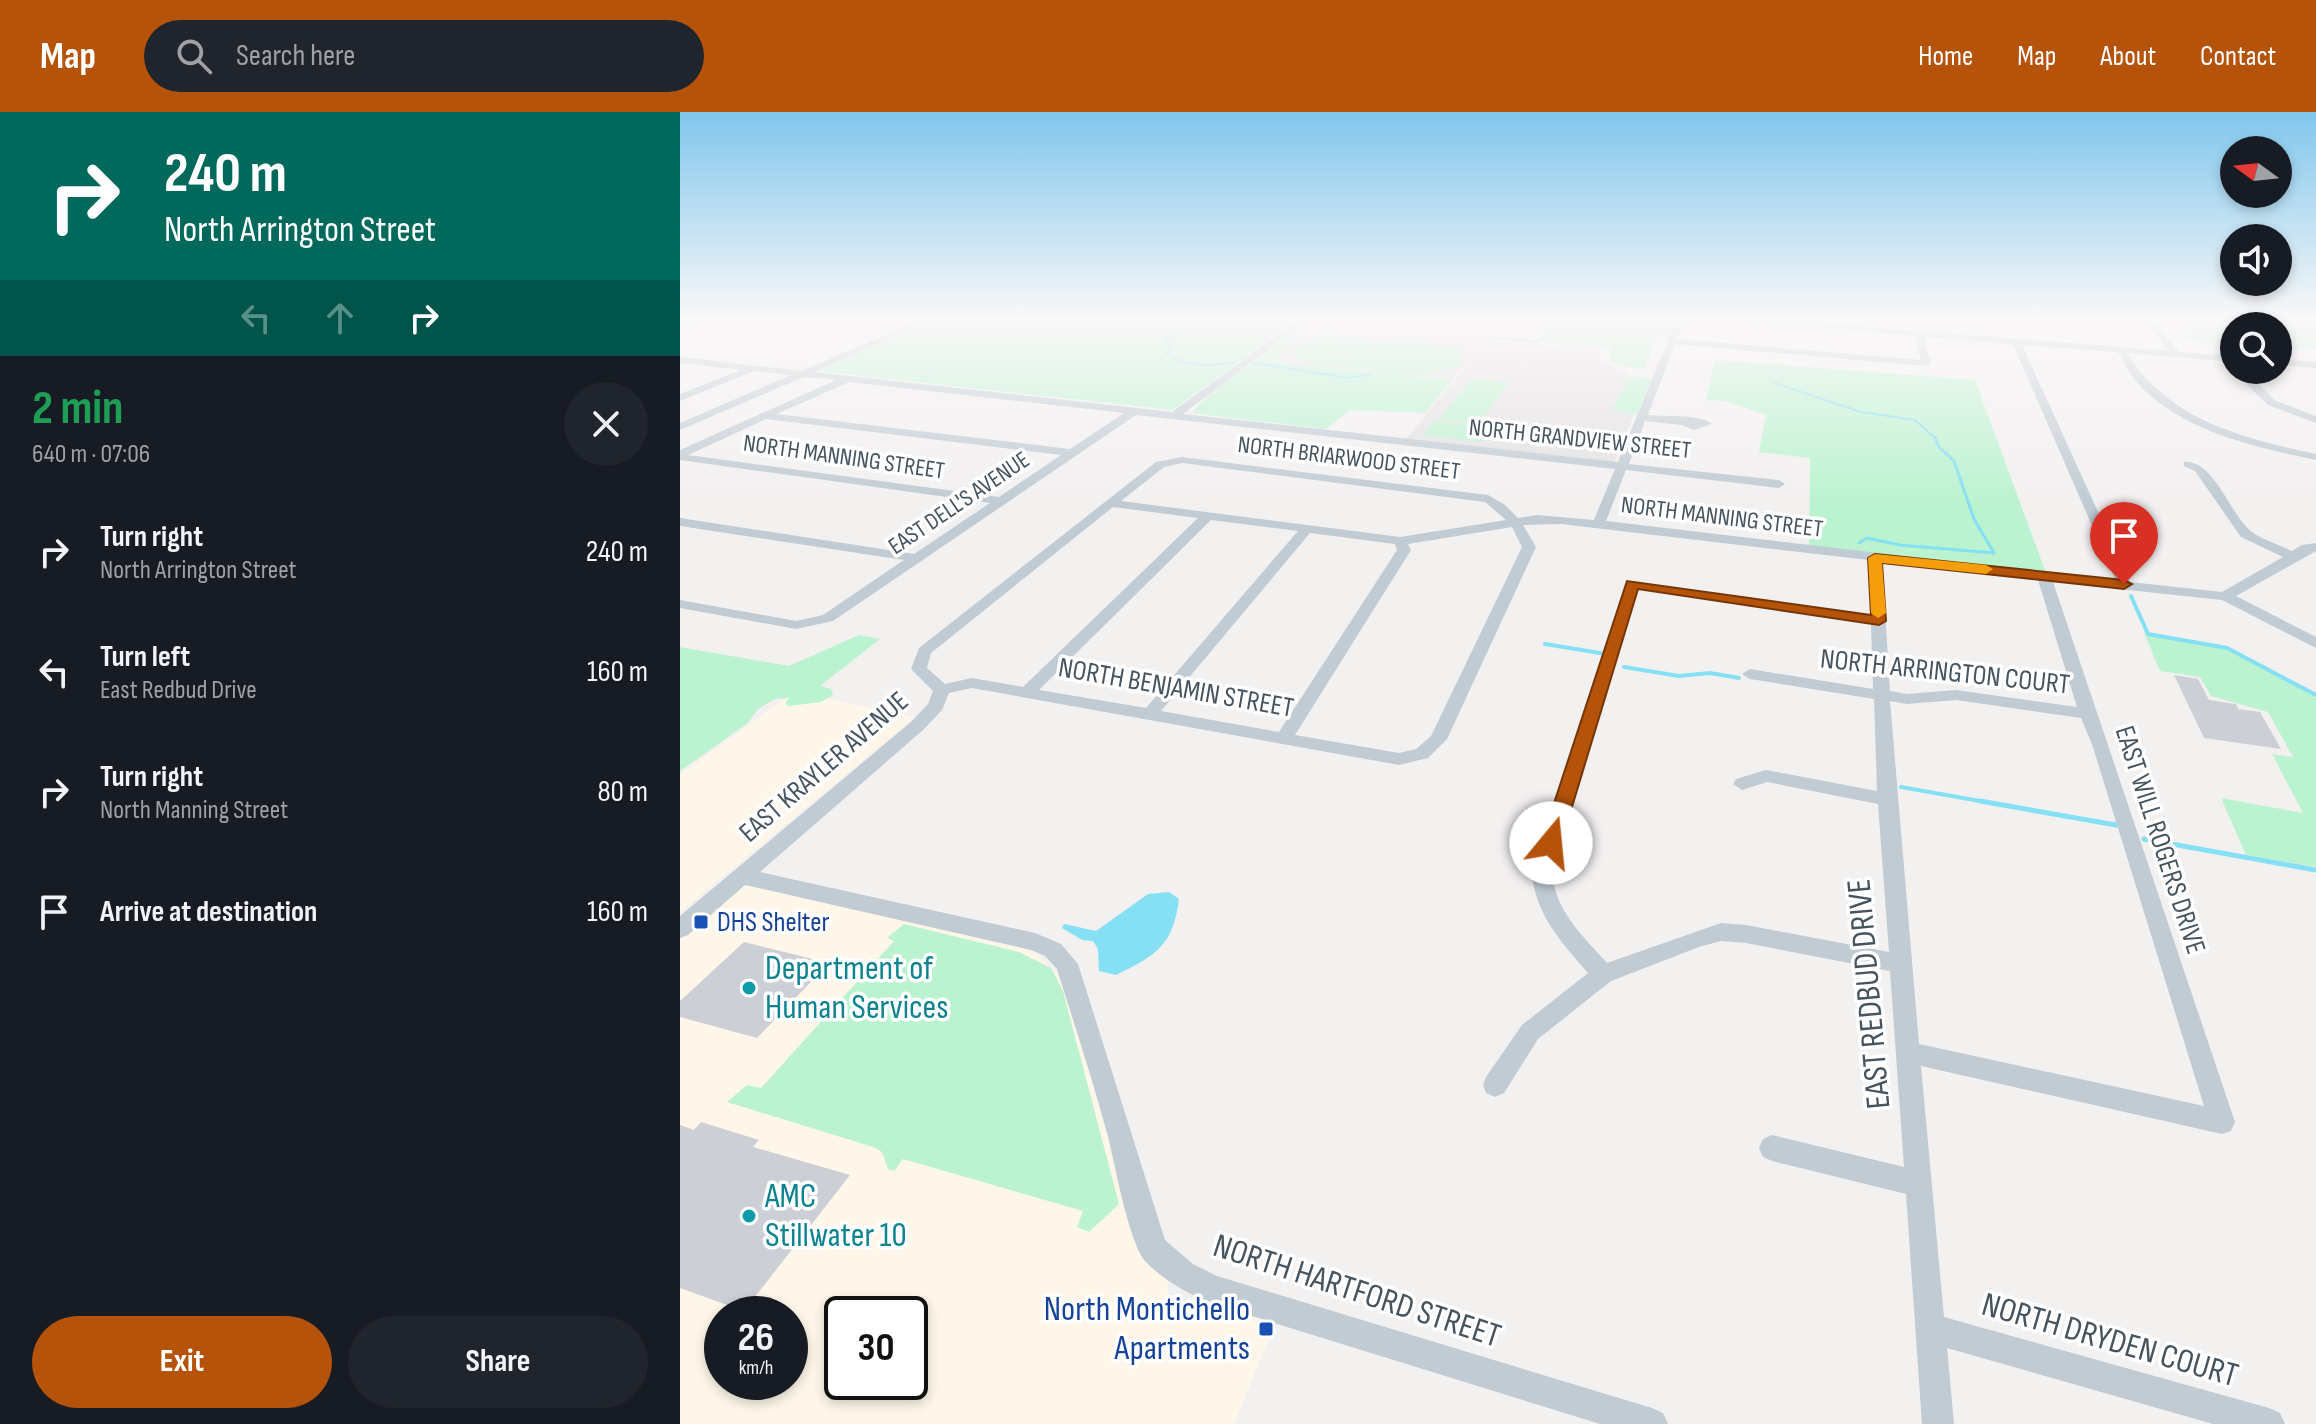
<!DOCTYPE html>
<html lang="en">
<head>
<meta charset="utf-8">
<style>
  :root { --surface:#171b24; --page:#20242c; --text:#f1f3f6; --muted:#9ea1a6; --accent:#b45309 }
  body { margin:0; font-family:"Sofia Sans Condensed",sans-serif; background:var(--page); color:var(--text); height:100vh; display:flex; flex-direction:column; font-size:30px; white-space:nowrap }
  * { box-sizing:border-box; margin:0 }
  p { font-size:26px; color:var(--muted) }
  .icon { flex:none; width:44px; height:44px; fill:none; stroke:currentColor; stroke-width:2; stroke-linecap:round; stroke-linejoin:round }
  .map { position:relative; flex:1; overflow:hidden }
  .details { display:flex; flex-direction:column; background:var(--surface); width:680px }
  .details>* { flex:none }
  .top-card { background:#00695c; color:#fff; overflow:hidden }
  .needle { width:52px; rotate:285deg }
  .fabs { position:absolute; left:1540px; top:24px; display:grid; gap:16px }
  .fabs a { display:grid; place-items:center; width:72px; height:72px; border-radius:50%; background:var(--surface); box-shadow:0 4px 12px #0003; font-size:40px }
  .speed { position:absolute; left:24px; top:1184px; display:flex; gap:16px; font-size:40px; font-weight:700; text-align:center }
  .speed>* { display:grid; place-content:center; width:104px; height:104px; border-radius:50%; background:var(--surface); box-shadow:0 4px 12px #0003; line-height:1 }
  .speed small { font-size:20px; font-weight:400 }
  .speed .limit { border:4px solid #111; border-radius:12px; background:#fff; color:#111 }
  .pin { position:absolute; display:grid; place-items:center; width:68px; height:68px; color:#fff; margin:-82px -34px; border-radius:50% 50% 50% 0; rotate:-45deg; box-shadow:0 0 8px #0007 }
  .pin .icon { rotate:45deg }
  .me { position:absolute; width:88px; margin:-44px; rotate:17deg; stroke-linejoin:round; filter:drop-shadow(0 0 6px #0008) }
  .turn { display:flex; align-items:center; gap:28px; height:168px; padding:0 32px; font-size:36px }
  .turn .icon { width:104px; height:104px; stroke-width:2.5 }
  .turn b { display:block; font-size:56px; line-height:68px }
  .lanes { display:flex; align-items:center; height:76px; padding:0 32px; background:#0003; justify-content:center; gap:40px; direction:ltr }
  .lanes .off { opacity:.35 }
  .round { display:grid; place-items:center; flex:none; width:84px; height:84px; border-radius:42px; background:var(--page) }
  .headline { display:flex; align-items:center; justify-content:space-between; height:136px; padding:0 32px }
  h1 { font-size:48px; font-weight:700; line-height:60px; color:#1e9e55 }
  .button { display:flex; gap:16px; margin-top:auto; padding:16px 32px }
  .button a { flex:1; height:92px; border-radius:48px; background:var(--accent); color:#fff; font-size:32px; font-weight:700; line-height:92px; text-align:center }
  .button a+a { background:var(--page); color:var(--text) }
  ul { padding:0; list-style:none }
  li { display:flex; align-items:center; gap:24px; height:120px; padding:0 32px }
  li div { flex:1 }
  li b { display:block; font-size:30px }
  li em { font-style:normal }
  header { display:flex; align-items:center; gap:48px; box-sizing:border-box; height:112px; padding:0 40px; background:var(--accent); color:#fff }
  header strong { font-size:38px }
  nav { display:flex; gap:44px; margin-inline-start:auto; font-size:28px }
  .search { width:560px; height:72px; background:var(--page); display:flex; align-items:center; gap:20px; box-sizing:border-box; padding:0 28px; border-radius:44px; color:var(--muted); font-size:30px }
  main { display:flex; flex:1; min-height:0 }
  .map>svg:first-child { display:block }
</style>
</head>
<body>
<header>
<strong>Map</strong>
<div class="search"><svg class="icon" aria-label="search" viewBox="0 0 24 24"><circle cx="10" cy="10" r="6"/><path d="M15 15l6 6"/></svg>Search here</div>
<nav><a>Home</a><a>Map</a><a>About</a><a>Contact</a></nav>
</header>
<main>
<section class="details">
<div class="top-card">
<div class="turn"><svg class="icon" aria-label="right" viewBox="0 0 24 24"><path d="M7 20v-9h11M14 6l5 5-5 5"/></svg><div><b>240 m</b>North Arrington Street</div></div>
<div class="lanes"><svg class="icon off" aria-label="left" viewBox="0 0 24 24"><path d="M17 20v-9H6M10 6l-5 5 5 5"/></svg><svg class="icon off" aria-label="ahead" viewBox="0 0 24 24"><path d="M12 20V5M6 11l6-6 6 6"/></svg><svg class="icon" aria-label="right" viewBox="0 0 24 24"><path d="M7 20v-9h11M14 6l5 5-5 5"/></svg></div>
</div>
<div class="headline"><div><h1>2 min</h1><p>640 m · 07:06</p></div><a class="round"><svg class="icon" aria-label="close" viewBox="0 0 24 24"><path d="M6 6l12 12M18 6L6 18"/></svg></a></div>
<ul>
<li><svg class="icon" aria-label="right" viewBox="0 0 24 24"><path d="M7 20v-9h11M14 6l5 5-5 5"/></svg><div><b>Turn right</b><p>North Arrington Street</p></div><em>240 m</em></li>
<li><svg class="icon" aria-label="left" viewBox="0 0 24 24"><path d="M17 20v-9H6M10 6l-5 5 5 5"/></svg><div><b>Turn left</b><p>East Redbud Drive</p></div><em>160 m</em></li>
<li><svg class="icon" aria-label="right" viewBox="0 0 24 24"><path d="M7 20v-9h11M14 6l5 5-5 5"/></svg><div><b>Turn right</b><p>North Manning Street</p></div><em>80 m</em></li>
<li><svg class="icon" aria-label="arrive" viewBox="0 0 24 24"><path d="M6 21V4h12l-3 4 3 4H6"/></svg><div><b>Arrive at destination</b></div><em>160 m</em></li>
</ul>
<div class="button"><a>Exit</a><a>Share</a></div>
</section>
<div class="map">
<svg width="1636" height="1312" viewBox="0 0 1636 1312">
  <rect width="100%" height="100%" fill="#f3f0f0"/>
  <g fill="#fef7e9" fill-rule="evenodd">
    <path d="M114,580L235,605L0,800V663Z"/>
    <path d="M78,772L354,838L380,866L468,1148L488,1169V1189L501,1207L511,1188L531,1187L595,1211L554,1312H0V823L62,774ZM42,1202H110V1270H42ZM162,1202H230V1270H162Z"/>
  </g>
  <g fill="#e4e1e2">
    <path d="M632,206H868L851,230L805,227L772,268L604,251L598,246L620,221L613,220Z"/>
    <path d="M807,228L923,238L918,247L954,265H970L934,350L726,327Z"/>
  </g>
  <g fill="#bbf3d0">
    <path d="M258,206H619L493,298L138,259Z"/>
    <path d="M872,206H994L988,225L950,226L976,227L965,257L942,254L928,248L932,234L927,237L854,230Z"/>
    <path d="M1500,206H1636V238L1598,234V214H1554V228H1548L1547,233L1520,231L1497,223L1517,224Z"/>
    <path d="M613,220L621,221L598,245L604,251L772,268L745,301L671,298L645,317L511,301L530,282Z"/>
    <path d="M641,223L784,236L780,239L784,249C756,274 669,254 632,251L620,247L613,242L614,237Z"/>
    <path d="M1035,248L1295,268L1367,464L1129,436L1130,346L1079,340L1086,303L1045,289L1026,288Z"/>
    <path d="M960,264L971,268L957,302H947L928,294H934L946,270L942,268Z"/>
    <path d="M792,267L829,271L803,305L813,307L808,314L759,307Z"/>
    <path d="M754,309L812,316L802,330L742,323Z"/>
    <path d="M1464,521L1542,533L1636,583V755L1566,743L1541,686L1623,701L1592,642L1613,645L1588,600L1531,584L1520,565L1480,559Z"/>
    <path d="M179,523L200,527L140,574L151,577L153,583L141,590L109,594L105,592L109,586L95,587L78,597L68,611L0,659V535L109,554Z"/>
    <path d="M224,812L339,840L371,856L383,879L439,1092L409,1120L397,1115L403,1099L223,1047L214,1059L208,1057L202,1040L193,1035L47,990L67,973L81,976L214,829L207,826Z"/>
  </g>
  <path fill="#85e0f4" d="M489,780L499,787C493,833 477,843 436,863L419,859L418,837L413,829L402,828L382,816L384,812L416,819L468,782Z"/>
  <g fill="none" stroke-linecap="round" stroke-linejoin="round">
    <g stroke="#85e0f4" stroke-width="2">
      <path d="M473,206L470,208L501,219L484,228L493,236L486,241C507,257 532,253 556,250"/>
      <path d="M814,226L857,230L883,206"/>
      <path d="M574,251L668,266L692,262"/>
      <path d="M1095,271L1181,300L1235,308L1256,327"/>
    </g>
    <g stroke="#85e0f4" stroke-width="3">
      <path d="M1255,325L1259,335L1274,349L1294,407L1314,441"/>
      <path d="M1179,431L1187,426L1220,433L1314,441"/>
    </g>
    <g stroke="#85e0f4" stroke-width="4">
      <path d="M1451,484L1468,522L1547,536L1636,583"/>
      <path d="M865,532L926,542"/>
      <path d="M944,555L999,564L1030,561L1059,566"/>
      <path d="M1221,675L1311,691"/>
    </g>
    <g stroke="#85e0f4" stroke-width="5">
      <path d="M1300,689L1436,713"/>
      <path d="M1464,727L1636,758"/>
    </g>
  </g>
  <g fill="#cccfd5">
    <path d="M1494,563L1518,567L1529,588L1556,592L1558,597L1580,600L1601,637L1524,626Z"/>
    <path d="M64,830L149,851L77,926L0,905V889Z"/>
    <path d="M21,1010L79,1028L73,1035L170,1063L64,1199L0,1176V1013L14,1018Z"/>
  </g>
  <g fill="none" stroke-linecap="round" stroke-linejoin="round">
    <g fill="#c0cbd3" fill-rule="evenodd">
      <path d="M12,206H24L0,216V210Z"/>
      <path d="M245,206H256L134,260L492,300L621,206H630L503,302L938,350L997,206H1005L997,227L1241,248L1235,224L1041,206H1076L1489,239L1463,206H1471L1499,240L1554,244V250L1447,241C1489,309 1563,326 1636,342V348C1575,335 1508,321 1462,276C1452,266 1445,253 1438,240L1342,233L1450,470L1542,480L1603,445L1561,425L1515,359L1504,354V350C1535,347 1550,404 1572,420C1583,428 1600,433 1612,439L1622,433L1636,431V439L1556,484L1636,525V536L1542,488L1373,470L1555,1010L1551,1019L1542,1022L1241,954L1264,1205L1589,1296L1600,1301L1605,1312H1533L1267,1236L1274,1312H1242L1226,1082L1092,1049L1083,1045L1079,1036L1083,1027L1092,1023L1224,1055L1210,859L1066,831L1041,829L1019,835L931,869L858,927L824,981L815,985L806,981L803,973L806,965L842,913L908,861C882,831 854,801 852,760L947,469L1190,503L1188,448L881,412L843,413L856,435L767,627L748,646L719,653L292,576L269,581L262,598L243,618L80,760L355,821L381,832L398,852L485,1128L513,1152L537,1164L972,1296L983,1301L988,1312H920L533,1192C509,1182 484,1169 466,1150C448,1130 435,1050 427,1021C412,966 394,911 377,857L365,844L351,838L65,773L8,823L0,826V804L231,610L248,592L253,579L231,557L239,536L476,350L502,345L808,383L825,393L838,406L857,403L914,408L935,357L456,303L153,509L116,517L0,496V488L116,509L143,503L224,448L0,414V406L234,442L310,391L0,348V338L156,268L124,265L0,318V311L111,263L74,259L0,289V282L61,258L0,251V245L122,259ZM1244,225L1333,232L1436,469L926,409L946,358L1099,376L1105,372L1099,368L949,352L965,309L1002,313L1014,318L1032,312C1021,302 985,305 968,303L995,232L1246,254L1251,251ZM169,270L444,301L390,337L97,302ZM86,307L381,343L319,385L8,343ZM502,351L805,390L826,408L720,425L441,389L484,355ZM433,395L518,406L343,575L292,566L265,572L247,556L251,541ZM531,408L618,419L466,596L359,578ZM832,415L842,435L751,624L736,637L719,641L615,623L731,438L728,432ZM630,421L715,432L717,438L599,620L481,599ZM1202,450L1358,468L1397,595L1276,578L1227,582L1210,579ZM958,477L1191,512L1193,577L1070,557L1062,562L1070,567L1194,587L1197,679L1086,658L1056,667L1053,672L1062,678L1087,670L1198,692L1209,840L1066,813L1041,811L927,851C902,823 875,799 872,760ZM1276,588L1401,606L1412,632L1524,994L1239,932L1210,589L1227,592Z"/>
      <path d="M1598,247L1636,250V256L1598,253Z"/>
      <path d="M1554,256L1563,258L1596,289L1636,304V311L1588,293L1554,260Z"/>
    </g>
  </g>
  <linearGradient id="sky" x2="0" y2="1"><stop stop-color="#80c6ed"/><stop offset="0.53" stop-color="#faf8f8"/><stop offset="1" stop-color="#faf8f8" stop-opacity="0"/></linearGradient>
  <rect width="1636" height="390" fill="url(#sky)"/>
  <path fill="#b45309" stroke="#753606" stroke-width="2" d="M1195,442L1444,468L1452,472L1444,477L1202,451L1206,509L1199,513L958,477L881,731L878,736H864L861,731L947,469L1191,503L1188,446Z"/>
  <path fill="#f59e0b" d="M1195,442L1306,453L1313,457L1306,462L1202,451L1206,501L1198,506L1191,501L1188,446Z"/>
  <g fill="#1a4fb4" stroke="#fff" stroke-width="3">
    <rect x="13" y="802" width="16" height="16" rx="4"/>
    <rect x="578" y="1209" width="16" height="16" rx="4"/>
  </g>
  <g fill="#0f9aa8" stroke="#fff" stroke-width="3">
    <circle cx="69" cy="876" r="8"/>
    <circle cx="69" cy="1104" r="8"/>
  </g>
  <g text-anchor="middle" dominant-baseline="central" stroke-width="7" stroke-linejoin="round" paint-order="stroke">
    <g font-size="24" fill="#46545f" stroke="#fff">
      <text transform="translate(900 327) rotate(6)">NORTH GRANDVIEW STREET</text>
      <text transform="translate(164 345) rotate(8)">NORTH MANNING STREET</text>
      <text transform="translate(669 346) rotate(7)">NORTH BRIARWOOD STREET</text>
      <text transform="translate(279 391) rotate(-34)">EAST DELL'S AVENUE</text>
      <text transform="translate(1042 405) rotate(7)">NORTH MANNING STREET</text>
    </g>
    <g font-size="28" fill="#46545f" stroke="#fff">
      <text transform="translate(1265 560) rotate(6)">NORTH ARRINGTON COURT</text>
      <text transform="translate(496 576) rotate(10)">NORTH BENJAMIN STREET</text>
      <text transform="translate(144 655) rotate(-41)">EAST KRAYLER AVENUE</text>
      <text transform="translate(1480 728) rotate(72)">EAST WILL ROGERS DRIVE</text>
    </g>
    <g font-size="28" fill="#164399" stroke="#fff" text-anchor="start">
      <text x="37" y="810">DHS Shelter</text>
    </g>
    <g font-size="34" fill="#0d838f" stroke="#fff" text-anchor="start">
      <text x="85" y="856">Department of<tspan x="85" dy="39">Human Services</tspan></text>
      <text x="85" y="1084">AMC<tspan x="85" dy="39">Stillwater 10</tspan></text>
    </g>
    <g font-size="34" fill="#46545f" stroke="#fff">
      <text transform="translate(1189 882) rotate(-95)">EAST REDBUD DRIVE</text>
      <text transform="translate(677 1179) rotate(18)">NORTH HARTFORD STREET</text>
      <text transform="translate(1430 1228) rotate(16)">NORTH DRYDEN COURT</text>
    </g>
    <g font-size="34" fill="#164399" stroke="#fff" text-anchor="end">
      <text x="570" y="1197">North Montichello<tspan x="570" dy="39">Apartments</tspan></text>
    </g>
  </g>
</svg>
<div class="fabs">
<a><svg class="needle" viewBox="-14 -14 28 28"><path d="M0-13l5 13h-10z" fill="#e53935"/><path d="M0 13l5-13h-10z" fill="#9ea1a6"/></svg></a>
<a><svg class="icon" aria-label="sound" viewBox="0 0 24 24"><path d="M4 9h4l5-4v14l-5-4H4zM17 9q2 3 0 6"/></svg></a>
<a><svg class="icon" aria-label="search" viewBox="0 0 24 24"><circle cx="10" cy="10" r="6"/><path d="M15 15l6 6"/></svg></a>
</div>
<div class="speed"><div>26<small>km/h</small></div><div class="limit">30</div></div>
<div class="pin" style="left:1444px;top:472px;background:#d93025"><svg class="icon" aria-label="arrive" viewBox="0 0 24 24"><path d="M6 21V4h12l-3 4 3 4H6"/></svg></div>
<svg class="me" style="left:871px;top:731px" viewBox="-20 -20 40 40"><circle r="19" fill="#fff"/><path d="M0-13L10 11 0 6-10 11z" fill="#b45309"/></svg>
</div>
</main>
</body>
</html>
